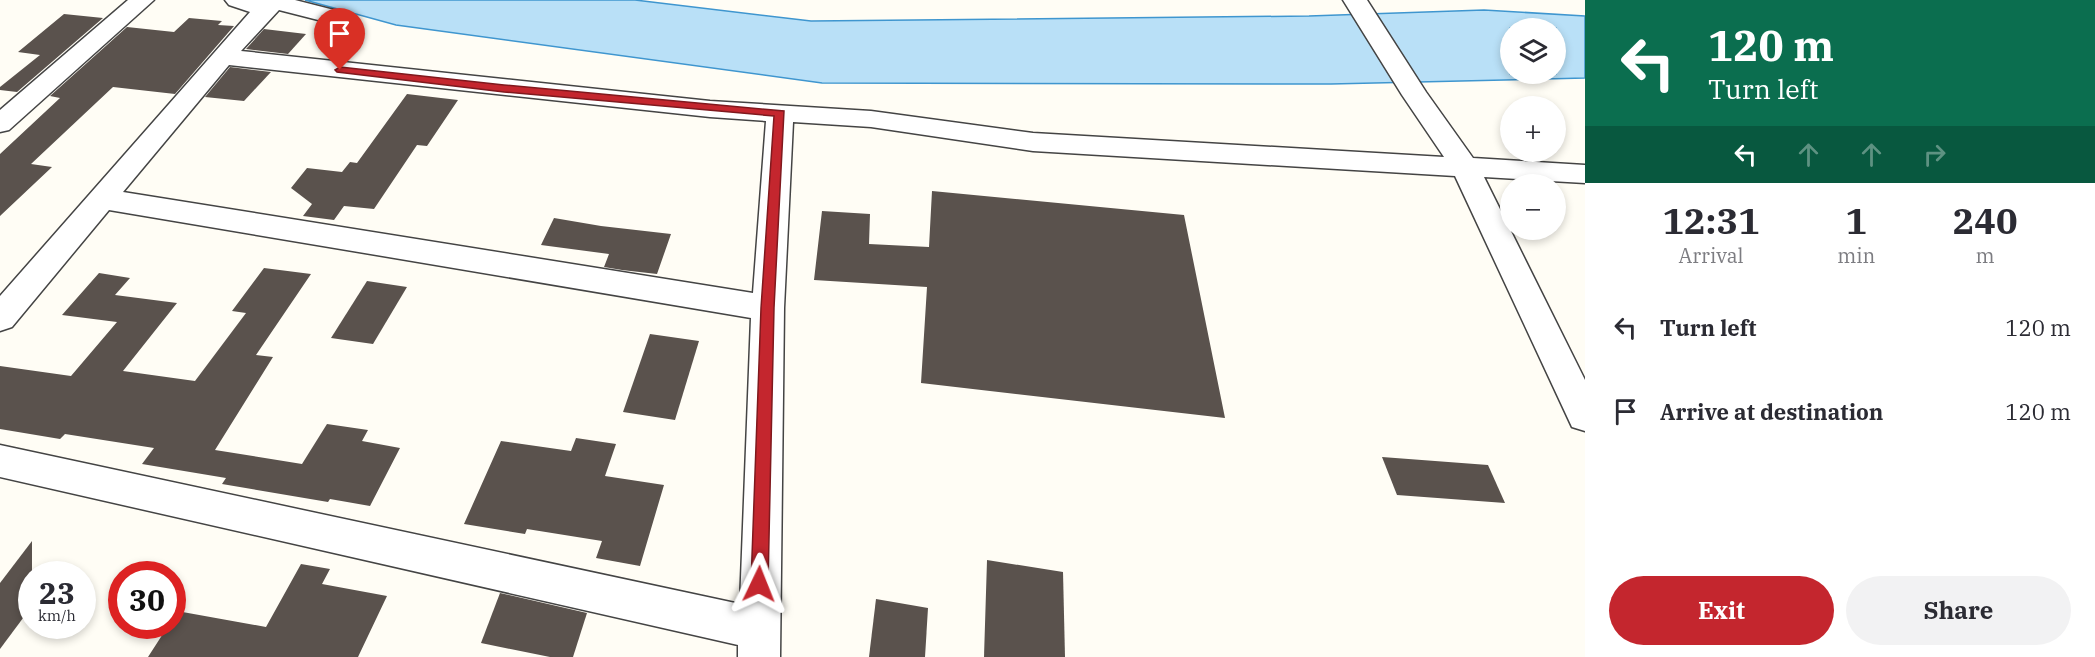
<!DOCTYPE html>
<html lang="en">
<head>
<meta charset="utf-8">
<style>
  :root { --surface:#fff; --page:#f2f2f3; --text:#2b2b33; --muted:#7c7c81; --accent:#c4262e }
  body { margin:0; font-family:"IBM Plex Serif",serif; background:var(--page); color:var(--text); height:100vh; display:flex; flex-direction:column; font-size:22px; white-space:nowrap }
  * { box-sizing:border-box; margin:0 }
  p { font-size:20px; color:var(--muted) }
  .icon { flex:none; width:33px; height:33px; fill:none; stroke:currentColor; stroke-width:2; stroke-linecap:round; stroke-linejoin:round }
  .map { position:relative; flex:1; overflow:hidden }
  .panel { display:flex; flex-direction:column; background:var(--surface); width:510px }
  .panel>* { flex:none }
  .top-card { background:#0b6e4f; color:#fff; overflow:hidden }
  .buttons { position:absolute; left:1500px; top:18px; display:grid; gap:12px }
  .buttons a { display:grid; place-items:center; width:66px; height:66px; border-radius:50%; background:var(--surface); box-shadow:0 3px 9px #0003; font-size:30px }
  .speed { position:absolute; left:18px; top:561px; display:flex; gap:12px; font-size:30px; font-weight:700; text-align:center }
  .speed>* { display:grid; place-content:center; width:78px; height:78px; border-radius:50%; background:var(--surface); box-shadow:0 3px 9px #0003; line-height:1 }
  .speed small { font-size:15px; font-weight:400 }
  .speed .limit { border:9px solid #d22; background:#fff; color:#111 }
  .pin { position:absolute; display:grid; place-items:center; width:51px; height:51px; color:#fff; margin:-62px -26px; border-radius:50% 50% 50% 0; rotate:-45deg; box-shadow:0 0 6px #0007 }
  .pin .icon { rotate:45deg }
  .me { position:absolute; width:66px; margin:-33px; rotate:2deg; stroke-linejoin:round; filter:drop-shadow(0 0 4px #0008) }
  .turn { display:flex; align-items:center; gap:21px; height:126px; padding:0 24px; font-size:27px }
  .turn .icon { width:78px; height:78px; stroke-width:2.5 }
  .turn b { display:block; font-size:42px; line-height:51px }
  .lanes { display:flex; align-items:center; height:57px; padding:0 24px; background:#0003; justify-content:center; gap:30px; direction:ltr }
  .lanes .off { opacity:.35 }
  .eta { display:flex; justify-content:space-evenly; align-items:center; height:102px; text-align:center }
  .eta b { font-size:36px; font-weight:700; line-height:42px }
  .action { display:flex; gap:12px; margin-top:auto; padding:12px 24px }
  .action a { flex:1; height:69px; border-radius:36px; background:var(--accent); color:#fff; font-size:24px; font-weight:700; line-height:69px; text-align:center }
  .action a+a { background:var(--page); color:var(--text) }
  ul { padding:0; list-style:none }
  li { display:flex; align-items:center; gap:18px; height:84px; padding:0 24px }
  li div { flex:1 }
  li b { display:block; font-size:22px }
  li em { font-style:normal }
  main { display:flex; flex:1; min-height:0 }
  .map>svg:first-child { display:block }
</style>
</head>
<body>
<main>
<div class="map">
<svg width="1585" height="657" viewBox="0 0 1585 657">
  <rect width="100%" height="100%" fill="#fffdf5"/>
  <path fill="#b9e0f7" stroke="#3f96cf" stroke-width="1.5" fill-rule="evenodd" d="M305,0H635L811,21L1309,16L1484,10L1585,16V78L1331,84L822,83L396,25ZM1510,28H1556V74H1510Z"/>
  <g fill="#5a524d">
    <path d="M64,14L103,18L17,92L0,90V87L40,55L18,52Z"/>
    <path d="M189,18L222,21L218,25L234,26L175,94L113,87L31,164L52,167L0,216V154L60,98L50,96L127,27L174,32Z"/>
    <path d="M264,29L306,34L288,54L246,49Z"/>
    <path d="M230,67L271,72L244,101L205,97Z"/>
    <path d="M407,94L458,100L427,146L417,145L374,209L344,206L334,220L303,216L312,204L291,188L307,168L342,172L350,162L357,163Z"/>
    <path d="M932,191L1184,215L1225,418L921,383L927,287L814,280L822,211L870,214L869,244L929,247Z"/>
    <path d="M554,218L601,226L671,234L657,274L622,270L604,267L609,254L541,245Z"/>
    <path d="M264,268L311,274L256,355L273,357L215,450L302,464L327,424L368,430L362,441L400,448L370,506L330,499L328,502L222,484L226,478L142,464L154,448L65,434L60,439L0,429V366L71,376L117,322L62,315L99,273L130,278L115,295L177,303L123,371L195,381L246,313L232,311Z"/>
    <path d="M367,281L407,287L373,344L331,338Z"/>
    <path d="M650,334L699,341L675,420L623,412Z"/>
    <path d="M576,438L616,444L605,476L664,485L640,566L596,558L602,541L527,529L525,534L464,524L501,441L571,451Z"/>
    <path d="M1382,457L1488,465L1505,503L1397,495Z"/>
    <path d="M32,541V606L0,649V583Z"/>
    <path d="M987,560L1063,572L1065,657H984Z"/>
    <path d="M301,564L330,569L322,584L387,596L358,657H148L168,626H172V618L177,611L266,627Z"/>
    <path d="M500,593L587,613L573,657H550L481,643Z"/>
    <path d="M876,599L928,608L925,657H869Z"/>
  </g>
  <g fill="none" stroke-linecap="round" stroke-linejoin="round">
    <defs>
      <g id="minor">
        <path d="M128,0H154L9,130L0,132V110Z"/>
        <path d="M225,0H295L338,11L342,16L338,21L330,23L279,10L241,51L710,101L871,111L1033,133L1444,157L1402,95L1343,0H1367L1426,92L1473,158L1585,165V183L1484,177L1585,380V431L1572,427L1455,176L1033,151L871,127L793,122L784,308L780,657H738V645L0,477V445L740,604L751,318L109,210L12,327L0,331V296L250,12L229,5ZM229,65L710,117L766,121L753,293L123,192Z"/>
      </g>
    </defs>
    <use href="#minor" stroke="#444" stroke-width="3"/>
    <use href="#minor" fill="#fff" fill-rule="evenodd"/>
  </g>
  <path fill="#c4262e" stroke="#7f191e" stroke-width="1.5" d="M340,67L504,85L784,111L774,308L768,584L765,589L759,592L753,589L751,584L761,308L774,116L504,92L337,72L335,70Z"/>
</svg>
<div class="buttons">
<a><svg class="icon" aria-label="layers" viewBox="0 0 24 24"><path d="M12 4l9 5-9 5-9-5zM3 14l9 5 9-5"/></svg></a>
<a>+</a>
<a>−</a>
</div>
<div class="speed"><div>23<small>km/h</small></div><div class="limit">30</div></div>
<div class="pin" style="left:340px;top:70px;background:#d93025"><svg class="icon" aria-label="arrive" viewBox="0 0 24 24"><path d="M6 21V4h12l-3 4 3 4H6"/></svg></div>
<svg class="me" style="left:759px;top:584px" viewBox="-20 -20 40 40"><path d="M0-17L14 15 0 8-14 15z" fill="#c4262e" stroke="#fff" stroke-width="4"/></svg>
</div>
<section class="panel">
<div class="top-card">
<div class="turn"><svg class="icon" aria-label="left" viewBox="0 0 24 24"><path d="M17 20v-9H6M10 6l-5 5 5 5"/></svg><div><b>120 m</b>Turn left</div></div>
<div class="lanes"><svg class="icon" aria-label="left" viewBox="0 0 24 24"><path d="M17 20v-9H6M10 6l-5 5 5 5"/></svg><svg class="icon off" aria-label="ahead" viewBox="0 0 24 24"><path d="M12 20V5M6 11l6-6 6 6"/></svg><svg class="icon off" aria-label="ahead" viewBox="0 0 24 24"><path d="M12 20V5M6 11l6-6 6 6"/></svg><svg class="icon off" aria-label="right" viewBox="0 0 24 24"><path d="M7 20v-9h11M14 6l5 5-5 5"/></svg></div>
</div>
<div class="eta">
<div><b>12:31</b><p>Arrival</p></div>
<div><b>1</b><p>min</p></div>
<div><b>240</b><p>m</p></div>
</div>
<ul>
<li><svg class="icon" aria-label="left" viewBox="0 0 24 24"><path d="M17 20v-9H6M10 6l-5 5 5 5"/></svg><div><b>Turn left</b></div><em>120 m</em></li>
<li><svg class="icon" aria-label="arrive" viewBox="0 0 24 24"><path d="M6 21V4h12l-3 4 3 4H6"/></svg><div><b>Arrive at destination</b></div><em>120 m</em></li>
</ul>
<div class="action"><a>Exit</a><a>Share</a></div>
</section>
</main>
</body>
</html>
